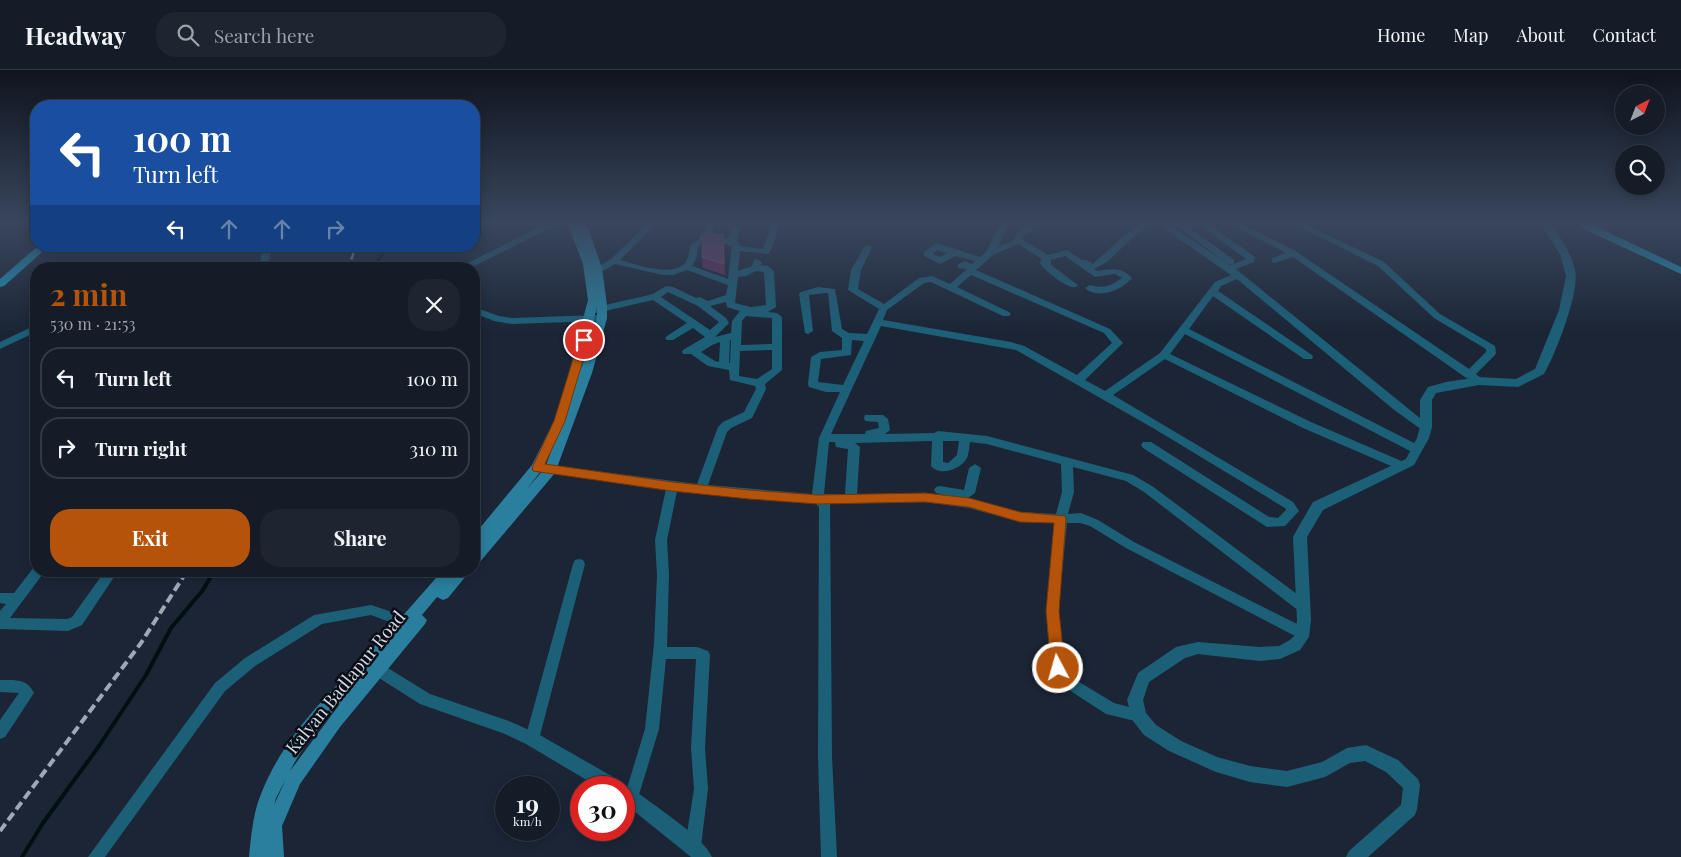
<!DOCTYPE html>
<html lang="en">
<head>
<meta charset="utf-8">
<style>
  :root { --surface:#141c28; --page:#1d2530; --text:#f1f3f6; --muted:#9da1a8; --line:#333a45; --accent:#b45309 }
  body { margin:0; font-family:"Playfair Display",serif; background:var(--page); color:var(--text); height:100vh; display:flex; flex-direction:column; font-size:19px; white-space:nowrap }
  * { box-sizing:border-box; margin:0 }
  p { font-size:16px; color:var(--muted) }
  .icon { flex:none; width:28px; height:28px; fill:none; stroke:currentColor; stroke-width:2; stroke-linecap:round; stroke-linejoin:round }
  .map { position:relative; flex:1; overflow:hidden }
  .details { position:absolute; left:30px; top:192px; width:450px; height:315px; display:flex; flex-direction:column; background:var(--surface); border-radius:20px; box-shadow:0 2px 12px #0003,0 0 0 1px var(--line) }
  .details>* { flex:none }
  .hud { position:absolute; left:30px; top:30px; width:450px; height:152px; border-radius:20px; box-shadow:0 2px 12px #0003,0 0 0 1px var(--line); background:#1a4fa0; color:#fff; overflow:hidden }
  .needle { width:32px; rotate:42deg }
  .tools { position:absolute; left:1615px; top:15px; display:grid; gap:10px }
  .tools a { display:grid; place-items:center; width:50px; height:50px; border-radius:50%; background:var(--surface); box-shadow:0 2px 12px #0003,0 0 0 1px var(--line); font-size:25px }
  .speed { position:absolute; left:495px; top:706px; display:flex; gap:10px; font-size:25px; font-weight:700; text-align:center }
  .speed>* { display:grid; place-content:center; width:65px; height:65px; border-radius:50%; background:var(--surface); box-shadow:0 2px 12px #0003,0 0 0 1px var(--line); line-height:1 }
  .speed small { font-size:12px; font-weight:400 }
  .speed .limit { border:8px solid #d22; background:#fff; color:#111 }
  .pin { position:absolute; display:grid; place-items:center; width:42px; height:42px; color:#fff; margin:-21px; border:2px solid #fff; border-radius:50%; box-shadow:0 1px 5px #0007 }
  .me { position:absolute; width:55px; margin:-28px; rotate:354deg; stroke-linejoin:round; filter:drop-shadow(0 0 4px #0008) }
  .turn { display:flex; align-items:center; gap:18px; height:105px; padding:0 20px; font-size:22px }
  .turn .icon { width:65px; height:65px; stroke-width:2.5 }
  .turn b { display:block; font-size:35px; line-height:42px }
  .lanes { display:flex; align-items:center; height:48px; padding:0 20px; background:#0003; justify-content:center; gap:25px; direction:ltr }
  .lanes .off { opacity:.35 }
  .round { display:grid; place-items:center; flex:none; width:52px; height:52px; border-radius:20px; background:var(--page) }
  .overview { display:flex; align-items:center; justify-content:space-between; height:85px; padding:0 20px }
  h1 { font-size:30px; font-weight:700; line-height:38px; color:var(--accent) }
  .action { display:flex; gap:10px; margin-top:auto; padding:10px 20px }
  .action a { flex:1; height:58px; border-radius:20px; background:var(--accent); color:#fff; font-size:20px; font-weight:700; line-height:58px; text-align:center }
  .action a+a { background:var(--page); color:var(--text) }
  ul { padding:0; list-style:none }
  li { display:flex; align-items:center; gap:15px; height:62px; margin:0 10px 8px; padding:0 10px; border:2px solid var(--line); border-radius:20px }
  li div { flex:1 }
  li b { display:block; font-size:19px }
  li em { font-style:normal }
  header { display:flex; align-items:center; gap:30px; box-sizing:border-box; height:70px; padding:0 25px; background:var(--surface); border-bottom:1px solid var(--line) }
  header strong { font-size:24px }
  nav { display:flex; gap:28px; margin-inline-start:auto; font-size:18px }
  .search { width:350px; height:45px; background:var(--page); display:flex; align-items:center; gap:12px; box-sizing:border-box; padding:0 18px; border-radius:20px; color:var(--muted); font-size:19px }
  .map>svg:first-child { display:block }
</style>
</head>
<body>
<header>
<strong>Headway</strong>
<div class="search"><svg class="icon" aria-label="search" viewBox="0 0 24 24"><circle cx="10" cy="10" r="6"/><path d="M15 15l6 6"/></svg>Search here</div>
<nav><a>Home</a><a>Map</a><a>About</a><a>Contact</a></nav>
</header>
<div class="map">
<svg width="1681" height="787" viewBox="0 0 1681 787">
  <rect width="100%" height="100%" fill="#1b2536"/>
  <g fill="none" stroke-linecap="round" stroke-linejoin="round">
    <path stroke="#020f11" stroke-width="2.5" d="M371,199L382,185L384,176"/>
    <path stroke="#020f11" stroke-width="4" d="M22,787L43,753L99,676L146,605L171,558L203,520L214,501"/>
    <g fill="#1c6078" fill-rule="evenodd">
      <path d="M560,152H574L545,161L472,197H466L464,195L539,157Z"/>
      <path d="M649,152H658L620,190C636,194 672,208 685,193C689,188 689,180 691,174L703,168L706,155L710,152H775L780,156L771,180L768,184L740,181L738,201L752,196L754,190L757,189L762,192L761,195L768,196L774,201L776,237L768,242L777,243L782,247V300L765,314L766,319L752,348L731,358L727,362L708,415L812,424L819,368L840,322H826L809,317L808,314L811,287L820,282L842,280V268L832,261L828,223H826L809,225L813,261L808,264L805,263L799,224L801,222L818,217L835,219L842,259L849,263L867,264L879,239L848,220L851,200L865,176H871L872,178L861,200L858,219L884,234L919,208L932,206L950,214L967,199L958,198V194L965,191L972,194L975,191L955,186L940,194L924,186V182L936,173L980,187L986,182L1001,152H1009L998,177L1014,170L1016,163L1037,152H1047L1023,166V170L1048,185L1067,180L1082,190H1087L1093,194L1124,165L1139,155L1145,152H1165L1230,195L1232,194H1228L1178,157L1179,153L1193,152L1187,156L1234,190V194L1246,189L1196,152H1206L1255,187L1254,192L1236,199L1431,357L1426,361L1422,360L1393,339L1237,209L1221,216L1218,221L1312,285L1313,287L1312,289H1304L1213,226L1189,259L1420,376L1422,379L1416,383L1412,382L1185,264L1170,284L1311,352L1406,393L1408,396L1406,399H1398L1303,358L1165,289L1113,325L1293,432L1299,441L1285,456L1267,457L1143,378L1141,375L1143,372H1151L1269,447L1278,448L1286,440L1285,438L1153,358L1016,280L881,256L831,364H865L866,361L879,358L878,352L865,351L864,348L865,345H883L888,349L890,360L885,364L934,363L938,361L987,366L1133,405L1152,416L1309,533L1310,537L1309,541L1304,542L1299,541L1144,422L1126,411L1073,397L1074,422L1068,444L1081,443L1098,450L1134,472L1307,559L1309,563L1307,567L1302,569L1297,567L1126,478L1090,456L1080,453H1067L1058,541L1065,596L1076,610L1114,633L1144,641L1146,646L1144,651L1139,652L1106,644L1066,618L1051,598L1046,541L1055,453L1020,452L969,438L925,432L830,433L832,687L837,787H821L818,687L819,437L815,433L677,421L667,470L669,505L667,577H697L708,581L710,585L705,678L708,719L701,776L698,781L693,784L688,781L685,776L694,719L691,678L696,589H666L659,659L638,728L636,733L631,735L626,733L624,728L645,659L654,574L657,505L655,470L666,419L541,402L535,398L541,394L697,414L718,357L723,352L744,342L756,319L755,316L730,310L729,300L708,296L691,284H683L682,282L683,280L705,267L693,258L673,270H667L665,268L667,266L687,253L653,230L592,244L587,241L592,238L653,224L666,216L673,217L696,228L699,227L708,231L726,225L728,215L687,200L673,205H663L615,194L593,207H587V203L611,189ZM1156,153L1231,205L1215,212L1160,283L1105,321L1085,310L1123,273L1110,259L976,200L993,185L1018,174L1042,189L1040,193C1045,201 1067,219 1076,217L1078,215L1051,195V190L1065,186L1095,207L1115,204L1122,208C1111,216 1103,219 1090,215L1085,218C1098,230 1122,220 1132,208C1121,196 1111,199 1097,201L1094,199L1107,192L1137,164ZM767,155L771,157L763,179L740,176L737,170L741,156ZM714,156H732L728,168L712,167ZM708,172L732,175L728,209L692,196L696,189L699,175ZM937,180L947,183L940,187L933,184ZM756,201L764,202L766,235L751,237L735,233L738,207L746,206ZM971,205L1104,263L1112,273L1077,305L1024,276L1011,272L883,250L887,240L924,213L931,212L1003,246H1009L1011,244L1009,242L957,217ZM668,222L698,236L719,252L710,260L661,227ZM726,232L727,237L740,241L732,251L731,263L715,267L729,253L726,248L710,236ZM746,246L772,248V274L741,275L742,251ZM730,270H731L730,293H729ZM852,270L864,271L843,315L818,312L821,289L851,285ZM720,272L719,292L715,291L701,282L712,275ZM772,280V299L757,309L739,306L740,281ZM932,371L931,396C940,407 961,399 967,388C969,384 969,377 970,372L987,374L1061,394L1062,422L1056,444L1020,442L968,428L975,423L981,398L975,394L969,398L964,420L940,416L936,417L934,420L936,423L949,426L925,424H857L860,377L855,373ZM943,371H959L957,385L948,393L943,392ZM829,372H835L836,377L848,379L845,424H824Z"/>
      <path d="M1068,152H1078L1082,155L1078,158Z"/>
      <path d="M1227,152H1237L1294,180L1469,299L1486,282V279L1434,248L1378,196L1290,152H1301L1384,192L1440,244L1495,276L1496,283L1495,285L1476,304L1484,311L1483,313H1475L1465,307L1293,187L1275,193L1272,192V188L1286,183Z"/>
      <path d="M264,176H272L267,199H258Z"/>
      <path d="M474,237L499,246L512,248L598,245L603,248L598,251L512,254L494,251L474,243Z"/>
      <path d="M36,255V262L0,279V272Z"/>
      <path d="M579,489L583,490L585,494L539,669L537,674L532,676L527,674L525,669L573,494L575,490Z"/>
      <path d="M36,496V501H44L42,505L10,548L67,549L72,547L105,501H118L82,555L68,561L0,559V541L6,534L0,533V523H14L34,497Z"/>
      <path d="M371,535L419,551L421,555L419,559L414,561L371,545L322,554L255,596L225,621L105,787H88L215,613L245,588L314,545Z"/>
      <path d="M0,610C15,610 27,608 34,623L5,667L0,669V650L19,623L0,622Z"/>
    </g>
    <g fill="#1c6078" fill-rule="evenodd">
      <path d="M1539,152H1549C1560,166 1571,182 1575,200C1580,222 1556,283 1544,304L1518,317L1479,315L1436,323L1432,330V357L1429,368L1414,395L1323,440L1307,467L1311,550L1309,567L1300,580L1280,589L1260,591L1198,584L1185,588L1149,612L1143,630L1146,643L1156,655L1181,671L1217,687L1250,696L1287,701L1322,692L1347,678L1366,675L1398,690L1418,709L1420,715L1417,739L1415,745L1368,787H1346L1349,781L1401,735L1403,718L1386,702L1365,691L1350,693L1325,707L1287,717L1250,712L1216,702L1169,681L1144,665L1133,651L1127,630L1138,603L1176,577L1198,572L1260,577L1279,576L1290,570L1295,565L1297,550L1293,467L1295,463L1313,432L1406,389L1417,368L1420,357V330L1428,317L1446,312L1479,307L1516,309L1535,299L1559,240L1566,206L1560,184Z"/>
      <path d="M370,587L430,624L509,651L538,664L622,712L623,715L630,717C650,733 703,766 712,787H691L624,733V718H600L526,674L505,664L420,634L365,599L363,594L365,589Z"/>
    </g>
    <g fill="#297f9d" fill-rule="evenodd">
      <path d="M567,152H586L602,198L607,235V248L592,303L555,403L479,493L474,495V465L532,395L554,351L565,318L588,230L583,194ZM597,236V248L581,300ZM552,379L545,398L526,420L541,401Z"/>
      <path d="M442,501H470L448,528L443,530L437,527L422,545L427,550L425,554L340,657L300,714L282,756L284,787H249C251,766 253,743 261,724C283,667 329,623 371,580C395,554 419,528 442,501ZM342,631L290,701C303,675 323,652 342,631ZM286,709L274,735L276,728Z"/>
    </g>
    <g fill="#1c97be" fill-rule="evenodd">
      <path d="M1576,152H1587L1681,197V204L1588,161Z"/>
      <path d="M38,176H49L4,216L0,217V209Z"/>
    </g>
    <path stroke="#a1a8b5" stroke-width="2.5" stroke-dasharray="7 3" stroke-linecap="butt" d="M348,199L356,176"/>
    <path stroke="#a1a8b5" stroke-width="4" stroke-dasharray="9 4.5" stroke-linecap="butt" d="M0,761L141,573L187,501"/>
  </g>
  <path fill="#672e59" d="M723,165L724,176L725,205L703,198L702,187V181H701L700,170Z"/>
  <path fill="#442345" d="M723,165L724,176L725,205L724,194Z"/>
  <path fill="#734068" stroke="#82587c" d="M707,163L723,165L724,194L702,187L704,170H700L701,165Z"/>
  <linearGradient id="sky" x2="0" y2="1"><stop stop-color="#0f141e"/><stop offset="0.58" stop-color="#39465d"/><stop offset="1" stop-color="#39465d" stop-opacity="0"/></linearGradient>
  <rect width="1681" height="262" fill="url(#sky)"/>
  <path fill="#b45309" stroke="#753606" d="M584,267L589,270L565,351L545,394L672,412L749,420L818,425L925,423L969,428L1020,442L1065,446L1066,449L1059,541L1065,598L1063,603L1058,604L1053,603L1051,598L1046,541L1054,453L1020,452L969,437L925,432L818,434L749,429L672,421L533,401L532,398L554,351L579,270Z"/>
  <g text-anchor="middle" dominant-baseline="central" stroke-width="5" stroke-linejoin="round" paint-order="stroke">
    <g font-size="18" fill="#d2d8e4" stroke="#0a0e16">
      <text transform="translate(345 612) rotate(-51)">Kalyan Badlapur Road</text>
    </g>
  </g>
</svg>
<div class="tools">
<a><svg class="needle" viewBox="-14 -14 28 28"><path d="M0-13l5 13h-10z" fill="#e53935"/><path d="M0 13l5-13h-10z" fill="#9da1a8"/></svg></a>
<a><svg class="icon" aria-label="search" viewBox="0 0 24 24"><circle cx="10" cy="10" r="6"/><path d="M15 15l6 6"/></svg></a>
</div>
<div class="speed"><div>19<small>km/h</small></div><div class="limit">30</div></div>
<div class="pin" style="left:584px;top:270px;background:#d93025"><svg class="icon" aria-label="arrive" viewBox="0 0 24 24"><path d="M6 21V4h12l-3 4 3 4H6"/></svg></div>
<svg class="me" style="left:1058px;top:598px" viewBox="-20 -20 40 40"><circle r="17" fill="#b45309" stroke="#fff" stroke-width="3"/><path d="M0-11L8 9 0 5-8 9z" fill="#fff"/></svg>
<div class="hud">
<div class="turn"><svg class="icon" aria-label="left" viewBox="0 0 24 24"><path d="M17 20v-9H6M10 6l-5 5 5 5"/></svg><div><b>100 m</b>Turn left</div></div>
<div class="lanes"><svg class="icon" aria-label="left" viewBox="0 0 24 24"><path d="M17 20v-9H6M10 6l-5 5 5 5"/></svg><svg class="icon off" aria-label="ahead" viewBox="0 0 24 24"><path d="M12 20V5M6 11l6-6 6 6"/></svg><svg class="icon off" aria-label="ahead" viewBox="0 0 24 24"><path d="M12 20V5M6 11l6-6 6 6"/></svg><svg class="icon off" aria-label="right" viewBox="0 0 24 24"><path d="M7 20v-9h11M14 6l5 5-5 5"/></svg></div>
</div>
<section class="details">
<div class="overview"><div><h1>2 min</h1><p>530 m · 21:53</p></div><a class="round"><svg class="icon" aria-label="close" viewBox="0 0 24 24"><path d="M6 6l12 12M18 6L6 18"/></svg></a></div>
<ul>
<li><svg class="icon" aria-label="left" viewBox="0 0 24 24"><path d="M17 20v-9H6M10 6l-5 5 5 5"/></svg><div><b>Turn left</b></div><em>100 m</em></li>
<li><svg class="icon" aria-label="right" viewBox="0 0 24 24"><path d="M7 20v-9h11M14 6l5 5-5 5"/></svg><div><b>Turn right</b></div><em>310 m</em></li>
</ul>
<div class="action"><a>Exit</a><a>Share</a></div>
</section>
</div>
</body>
</html>
